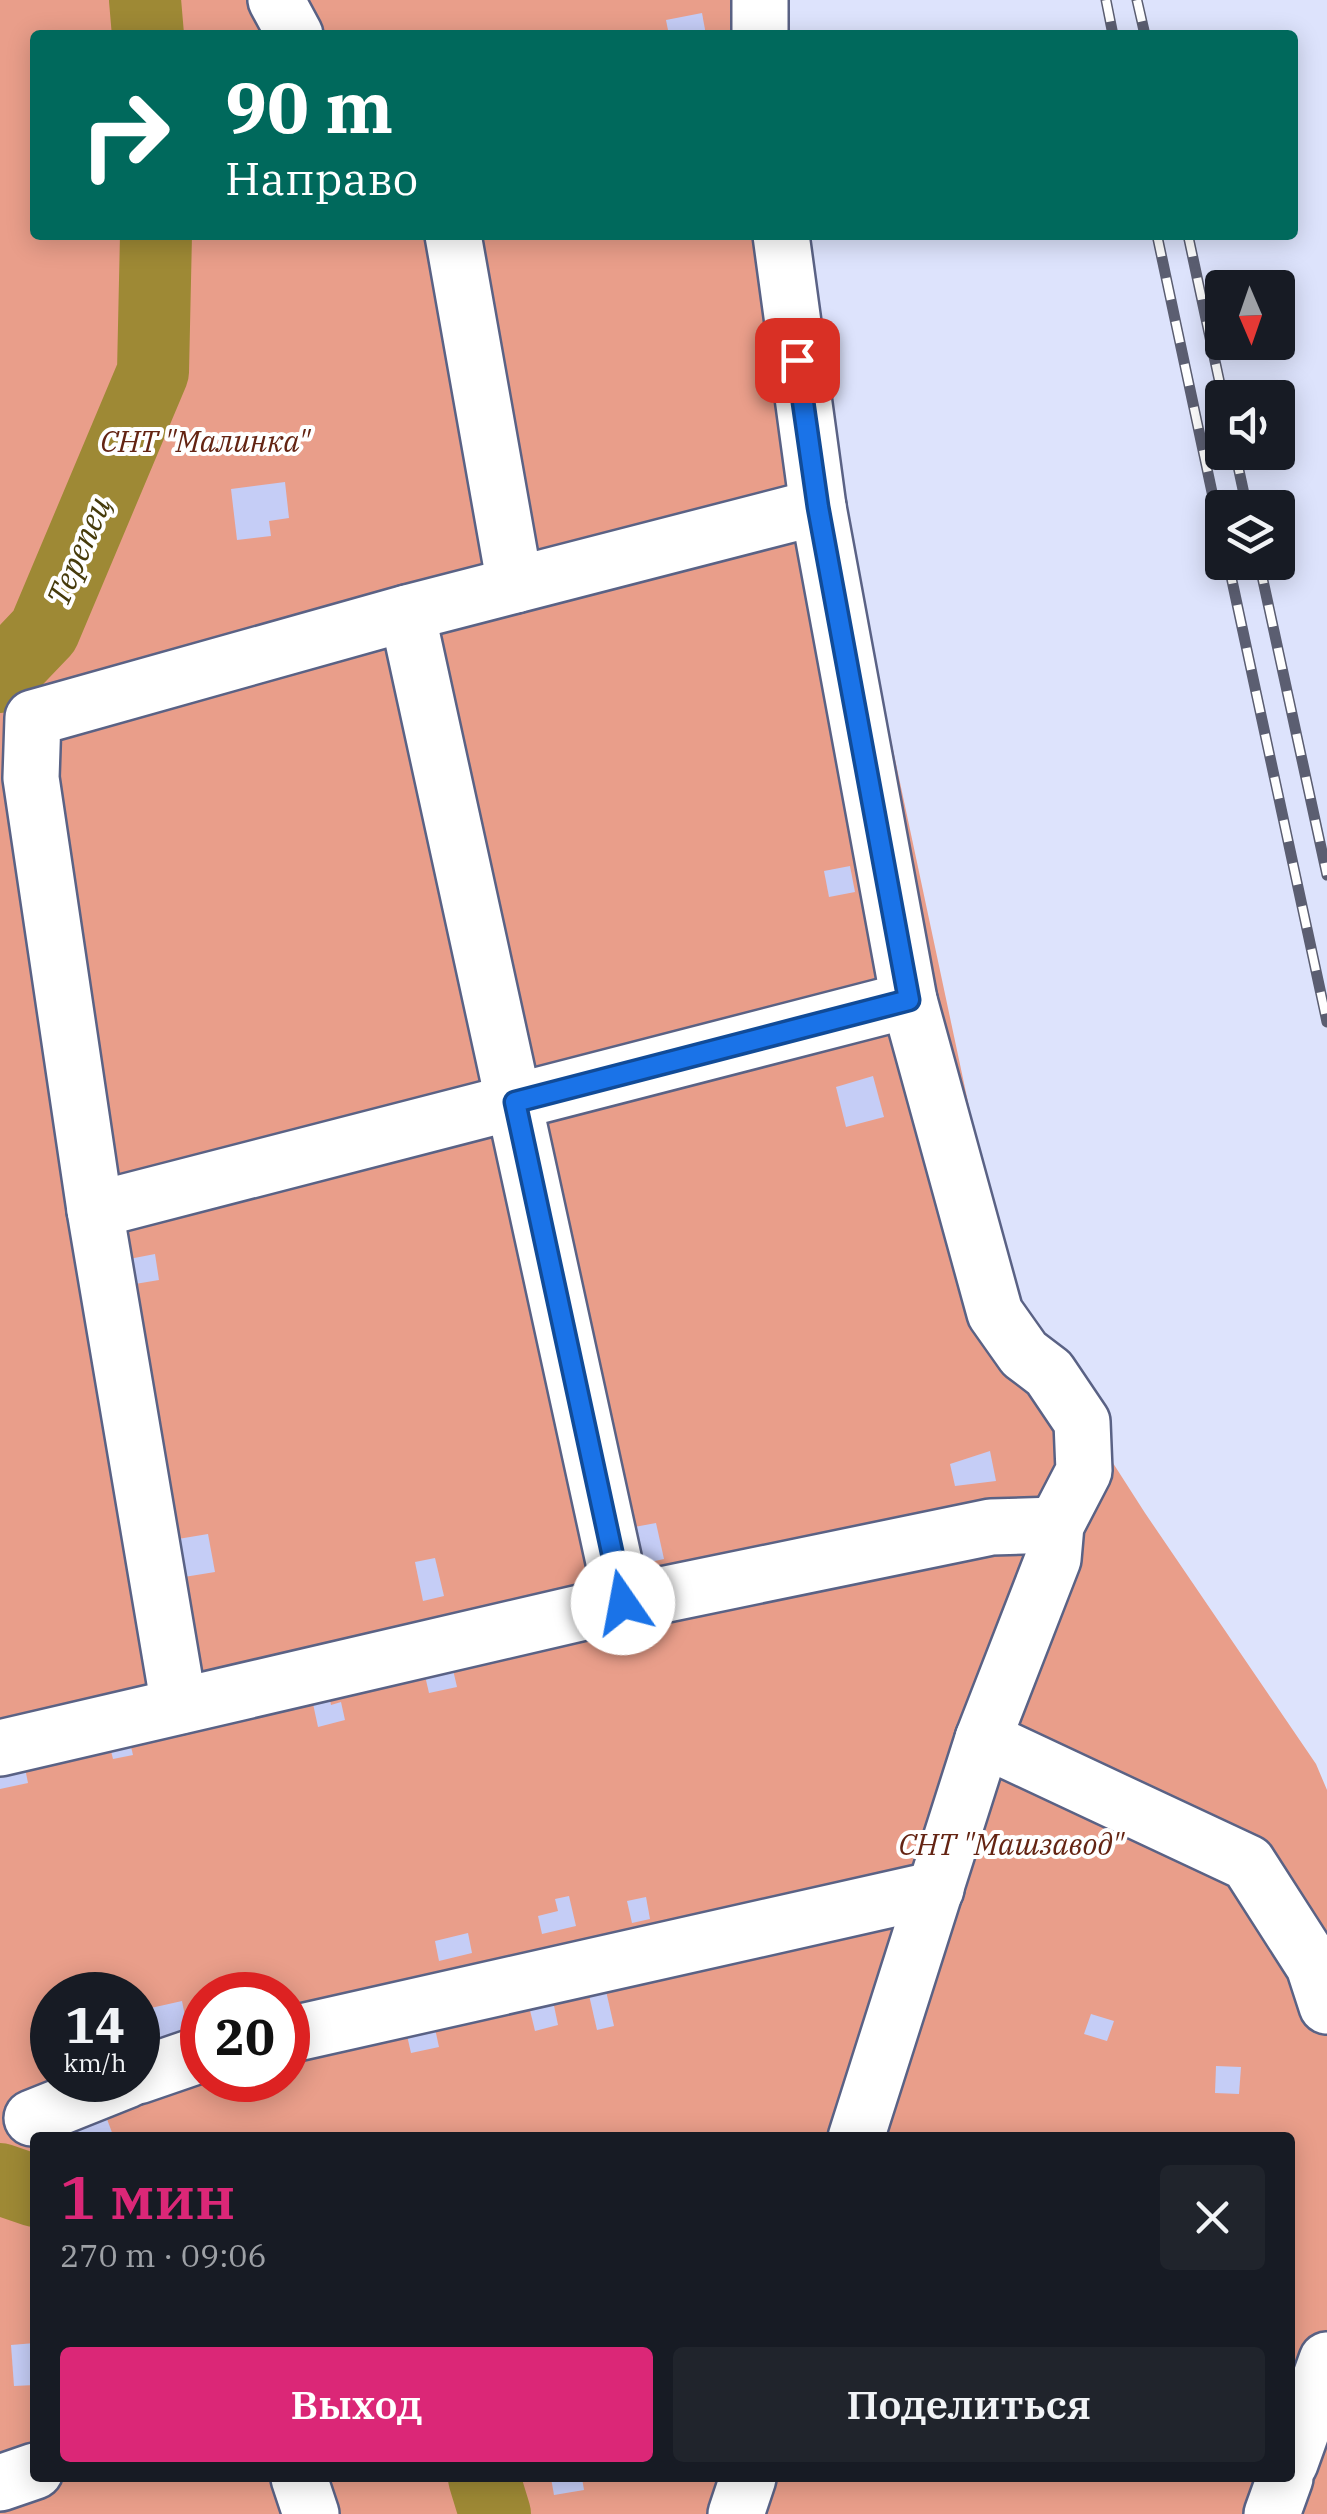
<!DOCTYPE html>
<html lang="ru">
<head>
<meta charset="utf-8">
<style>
  :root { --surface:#171b24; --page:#20242c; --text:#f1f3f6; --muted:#9ea1a6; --accent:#db2777 }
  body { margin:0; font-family:"IBM Plex Serif",serif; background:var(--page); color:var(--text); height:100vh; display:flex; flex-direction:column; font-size:38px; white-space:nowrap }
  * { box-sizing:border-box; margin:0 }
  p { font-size:32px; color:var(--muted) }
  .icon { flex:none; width:55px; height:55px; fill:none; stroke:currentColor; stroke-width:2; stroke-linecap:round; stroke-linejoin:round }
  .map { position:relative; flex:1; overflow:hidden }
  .panel { position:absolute; left:30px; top:2132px; width:1265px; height:350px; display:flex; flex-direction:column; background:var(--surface); border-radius:10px; box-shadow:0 5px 25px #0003 }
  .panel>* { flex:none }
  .banner { position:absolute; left:30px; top:30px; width:1268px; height:210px; border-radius:10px; box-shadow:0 5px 25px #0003; background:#00695c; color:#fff; overflow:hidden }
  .needle { width:65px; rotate:178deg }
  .buttons { position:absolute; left:1205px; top:270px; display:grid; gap:20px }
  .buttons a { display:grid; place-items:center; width:90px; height:90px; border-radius:10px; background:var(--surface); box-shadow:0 5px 25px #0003; font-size:50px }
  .speed { position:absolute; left:30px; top:1972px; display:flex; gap:20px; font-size:50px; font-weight:700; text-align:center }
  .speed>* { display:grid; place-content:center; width:130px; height:130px; border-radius:50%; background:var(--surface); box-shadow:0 5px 25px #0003; line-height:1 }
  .speed small { font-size:25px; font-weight:400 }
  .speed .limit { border:15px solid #d22; background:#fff; color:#111 }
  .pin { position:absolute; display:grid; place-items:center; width:85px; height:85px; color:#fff; margin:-42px; border-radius:20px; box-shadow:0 5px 15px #0006 }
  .me { position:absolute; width:110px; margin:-55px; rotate:348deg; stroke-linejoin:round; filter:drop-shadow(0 0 8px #0008) }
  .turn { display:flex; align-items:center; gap:35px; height:210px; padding:0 30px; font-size:45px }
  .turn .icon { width:130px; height:130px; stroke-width:2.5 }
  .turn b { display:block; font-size:70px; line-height:85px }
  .round { display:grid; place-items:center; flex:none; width:105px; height:105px; border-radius:10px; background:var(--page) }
  .overview { display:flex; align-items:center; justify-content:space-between; height:170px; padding:0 30px }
  h1 { font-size:60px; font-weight:600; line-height:75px; color:var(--accent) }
  .cta { display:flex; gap:20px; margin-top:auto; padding:20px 30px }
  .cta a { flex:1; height:115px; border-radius:10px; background:var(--accent); color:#fff; font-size:40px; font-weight:600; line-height:115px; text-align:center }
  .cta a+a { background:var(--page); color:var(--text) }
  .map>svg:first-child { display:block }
</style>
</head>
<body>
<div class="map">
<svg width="1327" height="2514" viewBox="0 0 1327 2514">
  <rect width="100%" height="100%" fill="#dde3fc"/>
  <path fill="#e99e8a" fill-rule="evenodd" d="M0,0H780L786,35H35V235H810L839,496L1011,1304L1145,1513L1316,1764L1327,1790V2514H0ZM52,1995H138V2080H52ZM202,1995H288V2080H202ZM35,2138H1290V2478H35Z"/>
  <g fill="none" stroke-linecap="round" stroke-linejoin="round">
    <g stroke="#9e8935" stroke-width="72">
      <path d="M145,0L148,35"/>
      <path d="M0,677L44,631L153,372L156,235"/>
      <path d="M0,2179L35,2191"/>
      <path d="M484,2478L495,2514"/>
    </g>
  </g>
  <g fill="#c5cdf6">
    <path d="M702,13L706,35H669L666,20Z"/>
    <path d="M285,482L289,518L269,521L271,536L237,540L231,489Z"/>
    <path d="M850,866L855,892L829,897L824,871Z"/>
    <path d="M873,1076L884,1117L846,1127L836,1087Z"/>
    <path d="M155,1254L159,1280L129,1285L124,1260Z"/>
    <path d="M990,1451L996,1481L955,1486L950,1464Z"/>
    <path d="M656,1523L664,1559L637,1565L629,1528Z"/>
    <path d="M208,1534L215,1572L178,1578L172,1540Z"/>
    <path d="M435,1558L444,1596L423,1601L415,1562Z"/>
    <path d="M451,1661L457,1687L429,1693L423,1667Z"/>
    <path d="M329,1695L331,1705L341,1702L345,1720L318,1727L312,1699Z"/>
    <path d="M128,1734L133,1755L113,1759L108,1739Z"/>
    <path d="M23,1758L28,1783L0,1789V1764Z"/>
    <path d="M569,1896L576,1926L542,1934L538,1916L558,1911L555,1899Z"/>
    <path d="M646,1897L650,1919L632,1923L627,1901Z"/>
    <path d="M468,1933L472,1953L439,1961L435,1941Z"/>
    <path d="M248,1985L250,1995H225L224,1991Z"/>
    <path d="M606,1991L614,2026L597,2030L589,1995Z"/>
    <path d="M552,1996L558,2025L535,2031L528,2002Z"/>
    <path d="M182,2001L188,2031L149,2040L142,2010Z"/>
    <path d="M1091,2014L1114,2021L1107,2041L1084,2034Z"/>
    <path d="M434,2024L439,2047L411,2053L406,2031Z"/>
    <path d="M1216,2066L1241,2067L1239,2094L1215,2093Z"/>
    <path d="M104,2111L114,2138H79L73,2123Z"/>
    <path d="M35,2343V2385L14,2386L11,2345Z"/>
    <path d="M551,2478H582L584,2490L554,2495Z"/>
  </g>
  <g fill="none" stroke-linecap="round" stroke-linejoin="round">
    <defs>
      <g id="minor">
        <path d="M276,0L295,35"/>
        <path d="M760,35V0"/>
        <path d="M453,235L515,585"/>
        <path d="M781,235L818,507L909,1000L995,1313L1024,1354L1049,1373L1082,1422L1084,1471L1056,1525L1053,1559L983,1739"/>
        <path d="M407,613L623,1603"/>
        <path d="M95,1210L909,1000"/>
        <path d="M179,1706L95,1210L31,778L33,718L407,613L818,507"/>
        <path d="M0,1748L623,1603L991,1527L1056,1525"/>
        <path d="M288,2035L936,1889"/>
        <path d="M138,2076L202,2054"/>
        <path d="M32,2118L127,2080"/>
        <path d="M856,2138L983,1739L1248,1863L1314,1966L1327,2006"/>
        <path d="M1290,2463L1327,2360"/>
        <path d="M299,2478L311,2514"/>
        <path d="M0,2483L35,2471"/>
        <path d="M736,2514L748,2478"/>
        <path d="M1272,2514L1285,2478"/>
      </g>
    </defs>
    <use href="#minor" stroke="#5a6285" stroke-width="60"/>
    <use href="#minor" stroke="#fff" stroke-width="55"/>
    <defs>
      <g id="rail">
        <path d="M1106,0L1113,35"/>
        <path d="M1137,0L1145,35"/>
        <path d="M1157,235L1222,539"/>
        <path d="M1188,235L1223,398"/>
        <path d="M1235,452L1247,508"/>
        <path d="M1228,562L1327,1022"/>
        <path d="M1259,562L1327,875"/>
      </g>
    </defs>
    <use href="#rail" stroke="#5b5e71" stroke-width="11"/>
    <use href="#rail" stroke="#fff" stroke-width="8" stroke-dasharray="22" stroke-linecap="butt"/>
  </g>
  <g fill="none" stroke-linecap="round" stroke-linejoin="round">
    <defs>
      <path id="route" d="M623,1603L515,1102L909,1000L818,507L797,360"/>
    </defs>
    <use href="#route" stroke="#114b97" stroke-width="25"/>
    <use href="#route" stroke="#1a73e8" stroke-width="18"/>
  </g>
  <g text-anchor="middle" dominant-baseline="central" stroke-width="8" stroke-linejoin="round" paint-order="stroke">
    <g font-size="30" font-style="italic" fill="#642413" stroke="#fff">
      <text x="205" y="440">СНТ "Малинка"</text>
      <text x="1011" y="1843">СНТ "Машзавод"</text>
    </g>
    <g font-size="32" font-style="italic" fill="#463b0b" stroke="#fff">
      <text transform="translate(78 551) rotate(-67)">Терепец</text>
    </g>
  </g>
</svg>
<div class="buttons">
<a><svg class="needle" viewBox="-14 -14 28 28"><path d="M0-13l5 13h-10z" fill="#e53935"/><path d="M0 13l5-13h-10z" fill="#9ea1a6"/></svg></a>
<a><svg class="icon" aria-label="sound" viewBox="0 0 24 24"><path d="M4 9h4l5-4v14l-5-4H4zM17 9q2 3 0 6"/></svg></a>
<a><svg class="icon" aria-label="layers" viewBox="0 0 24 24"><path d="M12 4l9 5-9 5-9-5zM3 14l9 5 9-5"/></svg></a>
</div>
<div class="speed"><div>14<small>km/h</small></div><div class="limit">20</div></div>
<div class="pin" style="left:797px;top:360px;background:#d93025"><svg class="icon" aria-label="arrive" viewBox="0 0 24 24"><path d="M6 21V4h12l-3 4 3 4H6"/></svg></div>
<svg class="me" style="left:623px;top:1603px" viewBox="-20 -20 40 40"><circle r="19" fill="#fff"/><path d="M0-13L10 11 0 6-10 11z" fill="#1a73e8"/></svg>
<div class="banner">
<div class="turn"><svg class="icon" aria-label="right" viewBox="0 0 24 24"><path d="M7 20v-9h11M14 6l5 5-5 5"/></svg><div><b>90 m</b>Направо</div></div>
</div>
<section class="panel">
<div class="overview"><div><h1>1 мин</h1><p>270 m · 09:06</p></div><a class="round"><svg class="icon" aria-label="close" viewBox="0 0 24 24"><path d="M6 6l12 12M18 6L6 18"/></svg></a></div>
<div class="cta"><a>Выход</a><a>Поделиться</a></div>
</section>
</div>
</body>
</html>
